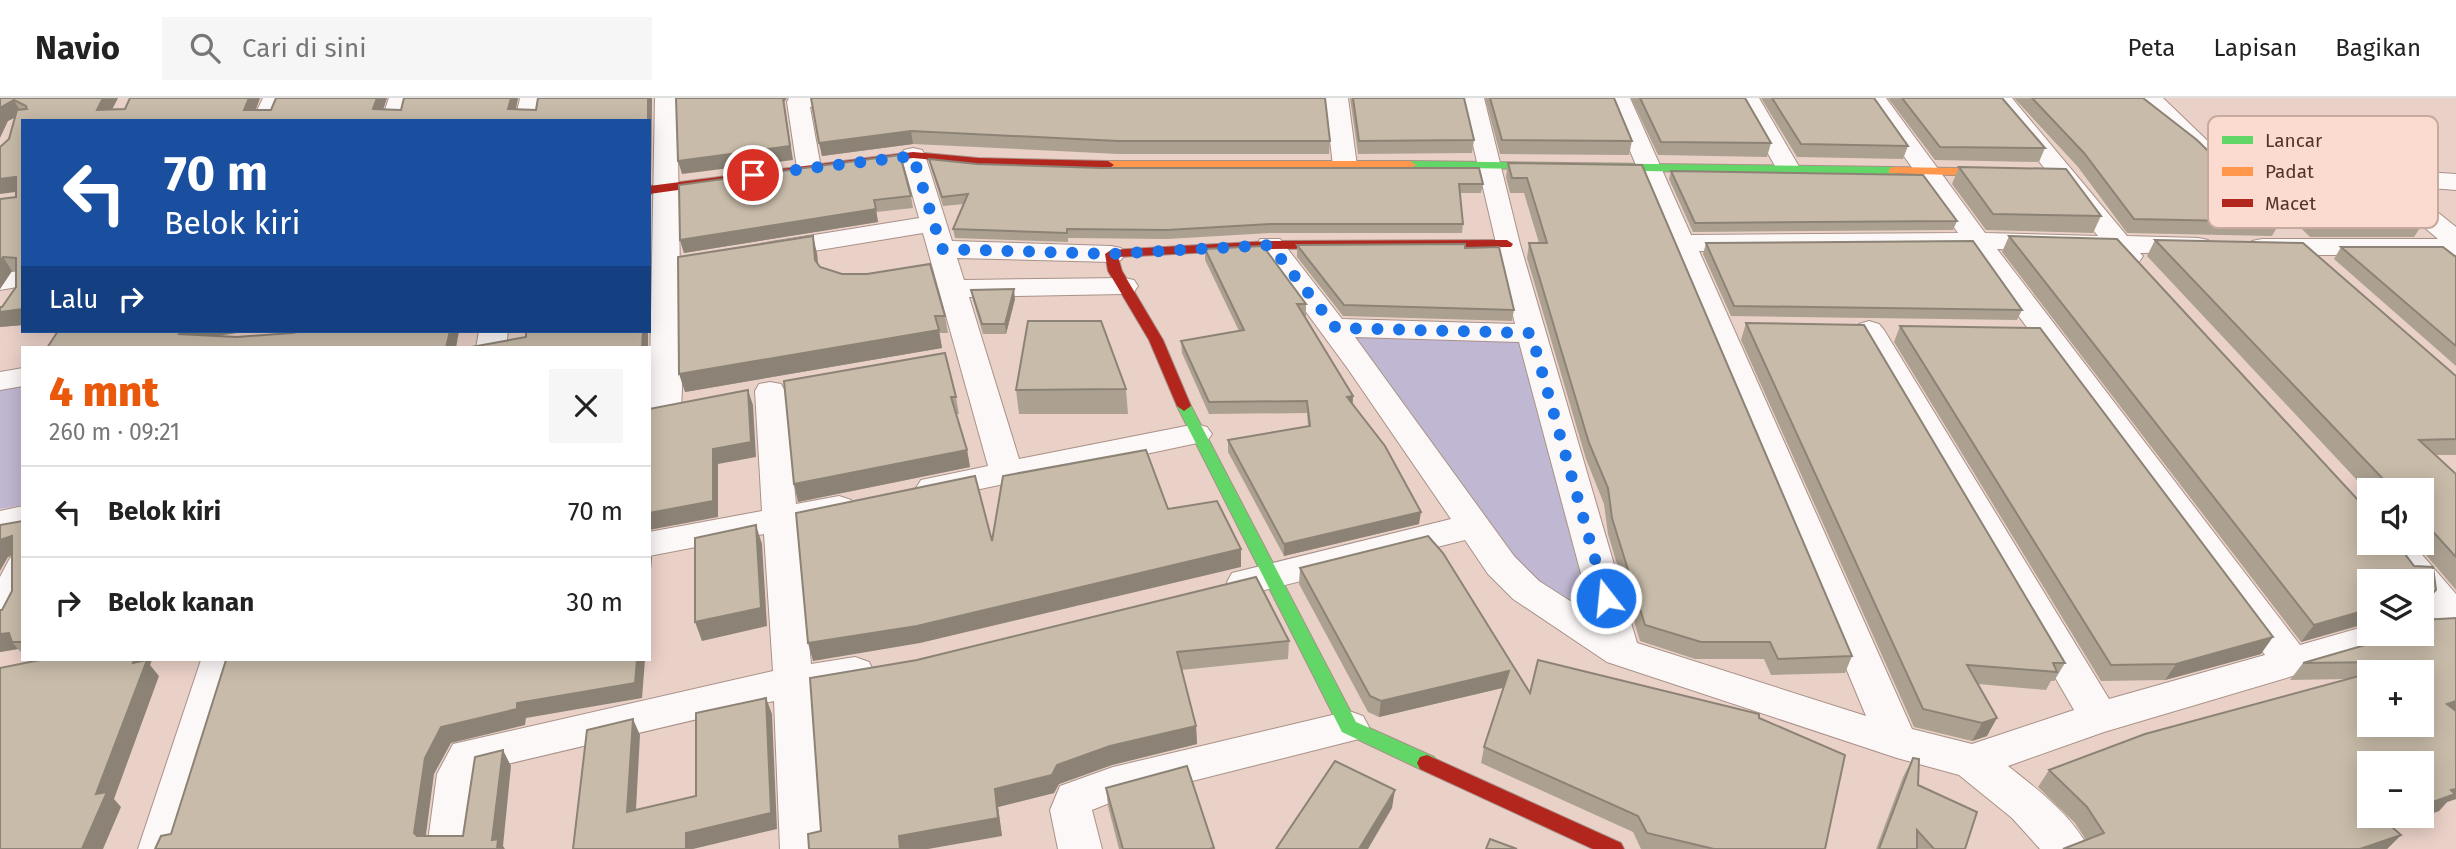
<!DOCTYPE html>
<html lang="id">
<head>
<meta charset="utf-8">
<style>
  :root { --surface:#fff; --page:#f6f6f6; --text:#222; --muted:#767676; --line:#e0e0e0; --accent:#ea580c }
  body { margin:0; font-family:"Fira Sans",sans-serif; background:var(--page); color:var(--text); height:100vh; display:flex; flex-direction:column; font-size:26px; white-space:nowrap }
  * { box-sizing:border-box; margin:0 }
  p { font-size:23px; color:var(--muted) }
  .icon { flex:none; width:38px; height:38px; fill:none; stroke:currentColor; stroke-width:2; stroke-linecap:round; stroke-linejoin:round }
  .map { position:relative; flex:1; overflow:hidden }
  .sheet { position:absolute; left:21px; top:248px; width:630px; height:315px; display:flex; flex-direction:column; background:var(--surface); border-radius:0px; box-shadow:0 4px 18px #0003 }
  .sheet>* { flex:none }
  .hud { position:absolute; left:21px; top:21px; width:630px; height:214px; border-radius:0px; box-shadow:0 4px 18px #0003; background:#1a4fa0; color:#fff; overflow:hidden }
  .tools { position:absolute; left:2357px; top:380px; display:grid; gap:14px }
  .tools a { display:grid; place-items:center; width:77px; height:77px; border-radius:0px; background:var(--surface); box-shadow:0 4px 18px #0003; font-size:35px }
  .pin { position:absolute; display:grid; place-items:center; width:60px; height:60px; color:#fff; margin:-30px; border:4px solid #fff; border-radius:50%; box-shadow:0 2px 7px #0007 }
  .me { position:absolute; width:77px; margin:-38px; rotate:344deg; stroke-linejoin:round; filter:drop-shadow(0 0 5px #0008) }
  .turn { display:flex; align-items:center; gap:24px; height:147px; padding:0 28px; font-size:32px }
  .turn .icon { width:91px; height:91px; stroke-width:2.5 }
  .turn b { display:block; font-size:49px; line-height:60px }
  .then { display:flex; align-items:center; height:66px; padding:0 28px; background:#0003; gap:14px; font-size:26px }
  .round { display:grid; place-items:center; flex:none; width:74px; height:74px; border-radius:0px; background:var(--page) }
  .overview { display:flex; align-items:center; justify-content:space-between; height:119px; padding:0 28px }
  h1 { font-size:42px; font-weight:800; line-height:52px; color:var(--accent) }
  ul { padding:0; list-style:none }
  li { display:flex; align-items:center; gap:21px; height:91px; padding:0 28px; border-top:2px solid var(--line) }
  li div { flex:1 }
  li b { display:block; font-size:26px }
  li em { font-style:normal }
  header { display:flex; align-items:center; gap:42px; box-sizing:border-box; height:98px; padding:0 35px; background:var(--surface); border-bottom:2px solid var(--line) }
  header strong { font-size:33px }
  nav { display:flex; gap:38px; margin-inline-start:auto; font-size:24px }
  .search { width:490px; height:63px; background:var(--page); display:flex; align-items:center; gap:18px; box-sizing:border-box; padding:0 24px; border-radius:0px; color:var(--muted); font-size:26px }
  .map>svg:first-child { display:block }
</style>
</head>
<body>
<header>
<strong>Navio</strong>
<div class="search"><svg class="icon" aria-label="search" viewBox="0 0 24 24"><circle cx="10" cy="10" r="6"/><path d="M15 15l6 6"/></svg>Cari di sini</div>
<nav><a>Peta</a><a>Lapisan</a><a>Bagikan</a></nav>
</header>
<div class="map">
<svg width="2456" height="751" viewBox="0 0 2456 751">
  <rect width="100%" height="100%" fill="#ead1c8"/>
  <g fill="#c0b8d2">
    <path d="M1353,239H1526L1604,529L1524,472Z"/>
    <path d="M23,285V407L0,411V289Z"/>
  </g>
  <g fill="none" stroke-linecap="round" stroke-linejoin="round">
    <defs>
      <g id="street">
        <path d="M263,0H285L276,23H252Z"/>
        <path d="M389,0H411L405,23H381Z"/>
        <path d="M520,0H542L539,23H515Z"/>
        <path d="M655,0H677L682,291L681,310L676,317L649,324Z"/>
        <path d="M789,0H843L840,5L810,9L821,70L818,75H800L797,70L787,4Z"/>
        <path d="M1221,0H1348L1357,68L1354,73H1336L1333,68L1326,8L1232,7Z"/>
        <path d="M1462,0H1484L1520,146L1637,545L1866,618L1608,0H1630L1691,137L1958,135L1863,0H1886L1985,135L2098,138L1989,0H2012L2127,138L2198,140L2208,142L2211,148L2208,154L2140,155L2143,158L2139,164C2125,167 2120,165 2112,154L1997,151L2300,547L2370,527V536H2407L2401,546L2104,634L2008,668C2037,691 2072,717 2089,751H2040L2012,720L1959,677L1897,660L1607,564L1513,501L1488,476L1465,442L1245,497L1232,493L1227,484L1232,475L1451,421L1348,271L1257,147L1260,141H1280L1342,221L1515,226ZM1970,151L2265,557L2109,601L1884,232L1879,226L1869,223L1859,226L1854,232L2074,612L1972,646L1912,631L1699,153ZM1355,239L1519,244L1592,517L1539,483L1514,458Z"/>
        <path d="M1737,0H1759L1801,72L1798,77H1780Z"/>
        <path d="M2139,0H2163L2217,52L2220,57L2217,62H2199Z"/>
        <path d="M913,50L922,52L925,57L952,143L1111,148L1121,150L1125,156L1121,162L1111,164L957,160L964,182L1124,180L1134,182L1138,188L1134,194L1124,196L969,199L1019,361L1196,326L1207,329L1212,336L1207,343L933,401L921,398L916,390L921,382L988,368L923,135L771,160L761,158L757,152L761,146L771,144L919,120L901,57L904,52Z"/>
        <path d="M2395,72L2456,76V92L2405,88L2456,129V157H2262L2252,155L2249,149L2252,143L2262,141H2438L2375,87L2386,75Z"/>
        <path d="M23,172V188L0,192V176Z"/>
        <path d="M479,233H508L506,250H476Z"/>
        <path d="M23,270V288L0,292V274Z"/>
        <path d="M770,284L781,286L785,293L796,406L839,398L851,402L856,410L851,418L798,429L811,566L855,559L869,564L874,574L869,584L813,596L824,751H780L774,603L482,672L471,751H427L437,676L453,646L773,573L764,436L649,458V434L762,413L755,293L759,286Z"/>
        <path d="M23,408V432L0,437V413Z"/>
        <path d="M2373,444H2411L2456,496V534L2443,530L2422,505V483H2403Z"/>
        <path d="M23,456V507L13,526L0,530V479L10,460Z"/>
        <path d="M201,562H239L182,751H138Z"/>
        <path d="M1349,613L1363,618L1369,629L1363,640L1117,702L1092,712L1102,751H1058L1050,712L1060,688L1113,669Z"/>
      </g>
      <g id="fast">
        <path d="M1410,63L1893,69L1899,73L1893,77L1406,69V65Z"/>
        <path d="M1184,303L1191,308L1356,624L1434,659L1437,665L1434,671L1427,673L1420,671L1342,634L1177,308Z"/>
      </g>
      <g id="slow">
        <path d="M1108,63H1410L1416,67L1410,71L1104,69V65Z"/>
        <path d="M1893,69L2011,71L2017,75L2011,79L1889,75V71Z"/>
      </g>
      <g id="jam">
        <path d="M913,54L978,60L1108,63L1114,67L1108,71L978,66L913,60L649,96V88Z"/>
        <path d="M1507,142L1513,146L1511,149L1270,151L1118,159L1122,173L1163,242L1191,308L1184,313L1177,308L1149,242L1108,173L1105,156L1111,152L1270,143Z"/>
        <path d="M1427,657L1621,745L1624,751H1593L1420,671L1417,665L1420,659Z"/>
      </g>
    </defs>
    <use href="#street" stroke="#a99188" stroke-width="2"/>
    <use href="#fast" stroke="#a99188" stroke-width="2"/>
    <use href="#slow" stroke="#a99188" stroke-width="2"/>
    <use href="#jam" stroke="#a99188" stroke-width="2"/>
    <use href="#street" fill="#fcf8f7" fill-rule="evenodd"/>
    <use href="#fast" fill="#63d668" fill-rule="evenodd"/>
    <use href="#slow" fill="#ff974d" fill-rule="evenodd"/>
    <use href="#jam" fill="#b3261e" fill-rule="evenodd"/>
  </g>
  <g fill="#aca191" fill-rule="evenodd">
    <path d="M0,0H118L112,11H125L130,0H260L256,12H271L276,0H387L383,12H401L518,0L516,12H536L538,0H652L651,80L23,23V227L0,229V209H2L16,189V174L12,173L0,191V101L16,99L9,41L15,19L8,23Z"/>
    <path d="M811,0L1330,43L1329,56H1119L913,46L822,58Z"/>
    <path d="M1350,0H1464L1474,42L1472,55L1358,56Z"/>
    <path d="M1485,0H1614L1632,43L1629,57L1500,56Z"/>
    <path d="M1631,0H1745L1771,45L1767,59L1658,57Z"/>
    <path d="M1761,0H1874L1908,48L1903,61L1797,59Z"/>
    <path d="M1888,0H2002L2045,50L2039,64L1935,62Z"/>
    <path d="M2014,0H2143L2280,124L2272,138L2127,135L2078,69Z"/>
    <path d="M2230,49L2420,130L2414,139H2310L2226,57Z"/>
    <path d="M929,61L977,66L1483,86L1481,95H1460L1463,126L1462,135H1270L1167,141L1068,140V144L955,140L953,131L964,106L943,108L931,70Z"/>
    <path d="M1508,65L1642,67L1852,558L1845,575L1771,577L1764,561H1695L1640,543L1608,436L1604,406L1586,361L1527,160L1529,145H1539L1524,95H1510L1506,79Z"/>
    <path d="M1959,69L2101,118L2093,135L1986,132L1952,86Z"/>
    <path d="M1671,73L1957,123L1953,132L1693,134L1669,81Z"/>
    <path d="M679,87L911,98L913,110L876,114L878,124L684,155L680,142Z"/>
    <path d="M2009,138L2117,141L2370,415V444H2396L2414,468L2433,469L2436,492L2433,496V517L2429,521L2456,520V701L2447,704L2439,713L2392,729L2401,737L2387,751H2063L2086,742L2075,725L2038,689L2049,672L2145,636L2348,581L2290,582L2303,565L2403,536H2422V483H2370V525L2301,544L2002,154ZM2370,574H2422V626H2370ZM2370,665H2422V718H2370Z"/>
    <path d="M2155,142L2456,278V357H2436L2456,376V492L2415,444H2422V392H2370V396L2147,158Z"/>
    <path d="M1706,145L2022,212L2017,222L1731,218L1703,156Z"/>
    <path d="M1297,147L1465,150L1514,212L1512,223L1343,218L1297,159Z"/>
    <path d="M2341,149L2456,159V268L2334,161Z"/>
    <path d="M1205,151L1306,206V218H1304L1353,298V307L1419,426L1284,458L1228,354V342L1308,328L1307,315L1209,316L1182,255L1181,243L1239,233L1205,162Z"/>
    <path d="M817,155L818,166L820,169L945,218L948,235H939L942,250L685,294Z"/>
    <path d="M971,192L1015,201L1006,236H983L973,202Z"/>
    <path d="M1746,225L2065,565L2054,583H2051L2046,592L1978,586L1987,638L1972,643L1914,629L1741,242Z"/>
    <path d="M1900,228L2261,556L2165,582L2101,583L1894,244Z"/>
    <path d="M945,255L956,299L959,316H956L967,352L970,369L798,404Z"/>
    <path d="M1126,291L1128,316H1019L1016,292Z"/>
    <path d="M23,423V556L18,551L0,554L2,512L12,493V457L8,459Z"/>
    <path d="M1300,470L1530,595L1759,620L1825,751H1641L1633,734L1481,665L1484,649L1503,590L1379,619L1368,614L1299,486Z"/>
    <path d="M1289,543L1288,561L1181,572L1196,628L1197,646L1112,667L1059,686L1054,695L998,709L1002,738L821,733L917,562Z"/>
    <path d="M1913,660L1918,687L1965,751H1876L1903,679Z"/>
    <path d="M1187,668L1214,751H1119L1108,708L1106,690Z"/>
  </g>
  <g fill="#8c8376">
    <path d="M103,0H118L106,23L97,12Z"/>
    <path d="M249,0H260L251,23L244,12Z"/>
    <path d="M377,0H387L379,23L373,11Z"/>
    <path d="M511,0H518L513,23L508,11Z"/>
    <path d="M648,0H652L651,80L649,81Z"/>
    <path d="M783,0H787L784,4L793,62L682,76L678,63Z"/>
    <path d="M14,2L22,16L8,23L0,40V10Z"/>
    <path d="M911,33L913,46L822,58L819,45Z"/>
    <path d="M16,79L23,93L0,96V81Z"/>
    <path d="M649,100L650,103L649,169Z"/>
    <path d="M876,111L878,124L684,155L680,142Z"/>
    <path d="M813,138L817,155L819,178L815,162Z"/>
    <path d="M3,159L12,173L0,191V163Z"/>
    <path d="M1014,191L1015,201L1006,236L1005,226Z"/>
    <path d="M23,211V227L0,229V214Z"/>
    <path d="M939,232L942,250L685,294L679,276Z"/>
    <path d="M181,233H252L195,241L179,236Z"/>
    <path d="M450,233H459L456,250H446Z"/>
    <path d="M643,233H648V250H642Z"/>
    <path d="M748,292L753,307L756,359L718,366V419L649,432V415L713,351Z"/>
    <path d="M1353,298L1352,310L1347,299Z"/>
    <path d="M967,352L970,369L798,404L794,386Z"/>
    <path d="M1421,414L1419,426L1284,458V446Z"/>
    <path d="M756,427L762,446L767,528L702,543L695,524Z"/>
    <path d="M12,438L23,454L8,459L0,473V442Z"/>
    <path d="M1241,451V469L920,545L813,563L808,545Z"/>
    <path d="M649,454L652,460L649,496Z"/>
    <path d="M2370,511V524L2301,544L2314,527Z"/>
    <path d="M9,535L12,544L18,551L0,554V536Z"/>
    <path d="M2273,539L2261,556L2165,582L2176,566Z"/>
    <path d="M134,562H152L150,567L159,578L114,701L121,709L103,751H82L96,696Z"/>
    <path d="M637,562H645L642,600L526,620L525,627L451,645L434,676L424,751L414,735L425,660L441,629L517,605Z"/>
    <path d="M1509,573L1506,589L1379,619L1381,603Z"/>
    <path d="M766,600L772,616L777,731L693,751H686V735Z"/>
    <path d="M2456,603V616L2447,606Z"/>
    <path d="M1997,620L1987,638L1972,643L1982,625Z"/>
    <path d="M633,621L640,637L635,730L627,714Z"/>
    <path d="M1196,628L1197,646L1112,667L1059,686L1054,695L998,709L1002,738L928,751H900L899,738L995,691L1110,648Z"/>
    <path d="M503,652L511,668L503,748L505,751H497L492,742Z"/>
    <path d="M2456,691V701L2447,704L2439,713L2368,738L2383,721L2393,718H2422V708Z"/>
    <path d="M1395,692L1392,710L1368,751H1359Z"/>
    <path d="M2401,737L2387,751H2360Z"/>
  </g>
  <g fill="#c8bba9" stroke="#8c8376" stroke-width="2">
    <path d="M0,0H103L97,12L125,11L130,0H249L244,12H271L276,0H377L373,11L401,12L404,0H511L508,11L536,12L538,0H648V23H23V211L0,214V209H2L16,189V160L3,159L0,163V101L16,99V79L0,81V49L9,41L17,12L27,11L26,8L14,2L0,10Z"/>
    <path d="M676,0H783L790,48L678,63Z"/>
    <path d="M811,0H1325L1330,43H1118L911,33L819,45Z"/>
    <path d="M1353,0H1464L1474,42L1359,43Z"/>
    <path d="M1490,0H1614L1632,43L1502,42Z"/>
    <path d="M1640,0H1745L1771,45L1661,44Z"/>
    <path d="M1772,0H1874L1908,48L1801,46Z"/>
    <path d="M1902,0H2002L2045,50L1940,49Z"/>
    <path d="M2032,0H2143L2197,42L2280,124L2134,121L2084,55Z"/>
    <path d="M2333,46L2420,130H2315L2230,49Z"/>
    <path d="M900,57L911,98L874,102L876,111L680,142L679,87Z"/>
    <path d="M929,61L977,66L1101,70H1479L1483,86H1459L1463,126H1270L1167,132L1067,131V135L953,131L968,96L942,99Z"/>
    <path d="M1508,65L1642,67L1852,558L1778,561L1770,544H1701L1645,527L1612,420L1608,390L1589,345L1529,145H1547L1527,80H1512Z"/>
    <path d="M1959,69L2066,71L2101,118L1993,116Z"/>
    <path d="M1671,73L1923,77L1957,123L1695,125Z"/>
    <path d="M813,138L815,162L820,169L842,176H867L930,166L945,218H935L939,232L679,276L678,159Z"/>
    <path d="M2009,138L2117,141L2370,415V444H2396L2414,468L2433,469L2436,492L2433,495V517H2422V483H2370V511L2314,527Z"/>
    <path d="M2155,142L2303,145L2456,278V341L2419,342L2456,376V459L2426,426H2422V392H2384V382Z"/>
    <path d="M1973,143L2022,212L1734,208L1706,145Z"/>
    <path d="M1465,146V150L1499,149L1514,212L1344,207L1297,147Z"/>
    <path d="M1263,148L1306,206H1297L1353,298L1347,299L1385,348L1421,414L1284,446L1228,342L1310,328L1307,303L1209,304L1181,243L1244,232L1205,151Z"/>
    <path d="M2341,149H2443L2456,159V248Z"/>
    <path d="M1014,191L1005,226H982L971,192Z"/>
    <path d="M1028,223H1101L1126,291L1016,292Z"/>
    <path d="M1746,225L1864,227L2065,565H2053L2057,574L1967,567L1997,620L1982,625L1923,611Z"/>
    <path d="M1900,228L2040,230L2273,539L2176,566L2111,567Z"/>
    <path d="M58,233H181L179,236L237,239L292,235L303,233H450L446,250H47Z"/>
    <path d="M526,233H643L642,250H466L526,239Z"/>
    <path d="M945,255L956,299H951L967,352L794,386L784,283Z"/>
    <path d="M748,292L751,344L713,351V403L649,415V311Z"/>
    <path d="M1146,352L1168,411L1217,403L1241,451L917,528L808,545L796,415L975,378L992,443L1003,378Z"/>
    <path d="M23,423V544H12L9,535L0,536V512H2L12,493V438L0,442V427Z"/>
    <path d="M756,427L761,510L695,524V440Z"/>
    <path d="M1428,438L1443,455L1530,595L1538,562L1759,616V620L1845,657L1825,751H1714L1647,735L1638,718L1484,649L1509,573L1381,603L1370,598L1300,470Z"/>
    <path d="M1256,479L1289,543L1177,554L1196,628L1110,648L1057,667L1052,677L995,691L998,720L899,738L900,751H809L808,736L821,733L810,580L917,562Z"/>
    <path d="M2456,520V603L2447,606L2456,613V691L2451,692L2455,696L2422,708V665H2370V718H2393L2383,721L2401,737L2360,751H2063L2104,735L2087,709L2049,672L2145,636L2370,575V626H2422V574H2374L2388,570L2387,564L2303,565L2403,536H2422L2423,522Z"/>
    <path d="M40,562H134L133,565L147,562L96,696L107,694L82,751H0V570Z"/>
    <path d="M226,562H637L635,585L517,605V611L441,629L425,660L414,735L417,738H463L475,659L503,652L492,742L498,741L497,751H155L161,738L171,736Z"/>
    <path d="M766,600L771,715L686,735V751H573L587,632L633,621L627,714L696,698V615Z"/>
    <path d="M1913,660L1919,661L1918,687L1977,714L1965,751H1934L1917,732V751H1879Z"/>
    <path d="M1335,663L1395,692L1359,751H1276Z"/>
    <path d="M1187,668L1214,750L1209,751H1123L1106,690Z"/>
    <path d="M1490,741L1517,751H1486Z"/>
  </g>
  <g fill="none" stroke-linecap="round" stroke-linejoin="round">
    <path stroke="#1a73e8" stroke-width="12" stroke-dasharray="0 21.6" d="M753,77L913,58L942,151L1111,156L1270,147L1336,230L1531,235L1606,500"/>
  </g>
  <rect x="2208" y="18" width="230" height="112" rx="10" fill="#fbdbd0" stroke="#c8a99e" stroke-width="2"/>
  <rect x="2222" y="38" width="31" height="8" fill="#63d668"/>
  <rect x="2222" y="69" width="31" height="9" fill="#ff974d"/>
  <rect x="2222" y="101" width="31" height="8" fill="#b3261e"/>
  <g font-size="19" fill="#513328">
    <text x="2265" y="49">Lancar</text>
    <text x="2265" y="80">Padat</text>
    <text x="2265" y="112">Macet</text>
  </g>
</svg>
<div class="tools">
<a><svg class="icon" aria-label="sound" viewBox="0 0 24 24"><path d="M4 9h4l5-4v14l-5-4H4zM17 9q2 3 0 6"/></svg></a>
<a><svg class="icon" aria-label="layers" viewBox="0 0 24 24"><path d="M12 4l9 5-9 5-9-5zM3 14l9 5 9-5"/></svg></a>
<a>+</a>
<a>−</a>
</div>
<div class="pin" style="left:753px;top:77px;background:#d93025"><svg class="icon" aria-label="arrive" viewBox="0 0 24 24"><path d="M6 21V4h12l-3 4 3 4H6"/></svg></div>
<svg class="me" style="left:1606px;top:500px" viewBox="-20 -20 40 40"><circle r="17" fill="#1a73e8" stroke="#fff" stroke-width="3"/><path d="M0-11L8 9 0 5-8 9z" fill="#fff"/></svg>
<div class="hud">
<div class="turn"><svg class="icon" aria-label="left" viewBox="0 0 24 24"><path d="M17 20v-9H6M10 6l-5 5 5 5"/></svg><div><b>70 m</b>Belok kiri</div></div>
<div class="then">Lalu<svg class="icon" aria-label="right" viewBox="0 0 24 24"><path d="M7 20v-9h11M14 6l5 5-5 5"/></svg></div>
</div>
<section class="sheet">
<div class="overview"><div><h1>4 mnt</h1><p>260 m · 09:21</p></div><a class="round"><svg class="icon" aria-label="close" viewBox="0 0 24 24"><path d="M6 6l12 12M18 6L6 18"/></svg></a></div>
<ul>
<li><svg class="icon" aria-label="left" viewBox="0 0 24 24"><path d="M17 20v-9H6M10 6l-5 5 5 5"/></svg><div><b>Belok kiri</b></div><em>70 m</em></li>
<li><svg class="icon" aria-label="right" viewBox="0 0 24 24"><path d="M7 20v-9h11M14 6l5 5-5 5"/></svg><div><b>Belok kanan</b></div><em>30 m</em></li>
</ul>
</section>
</div>
</body>
</html>
